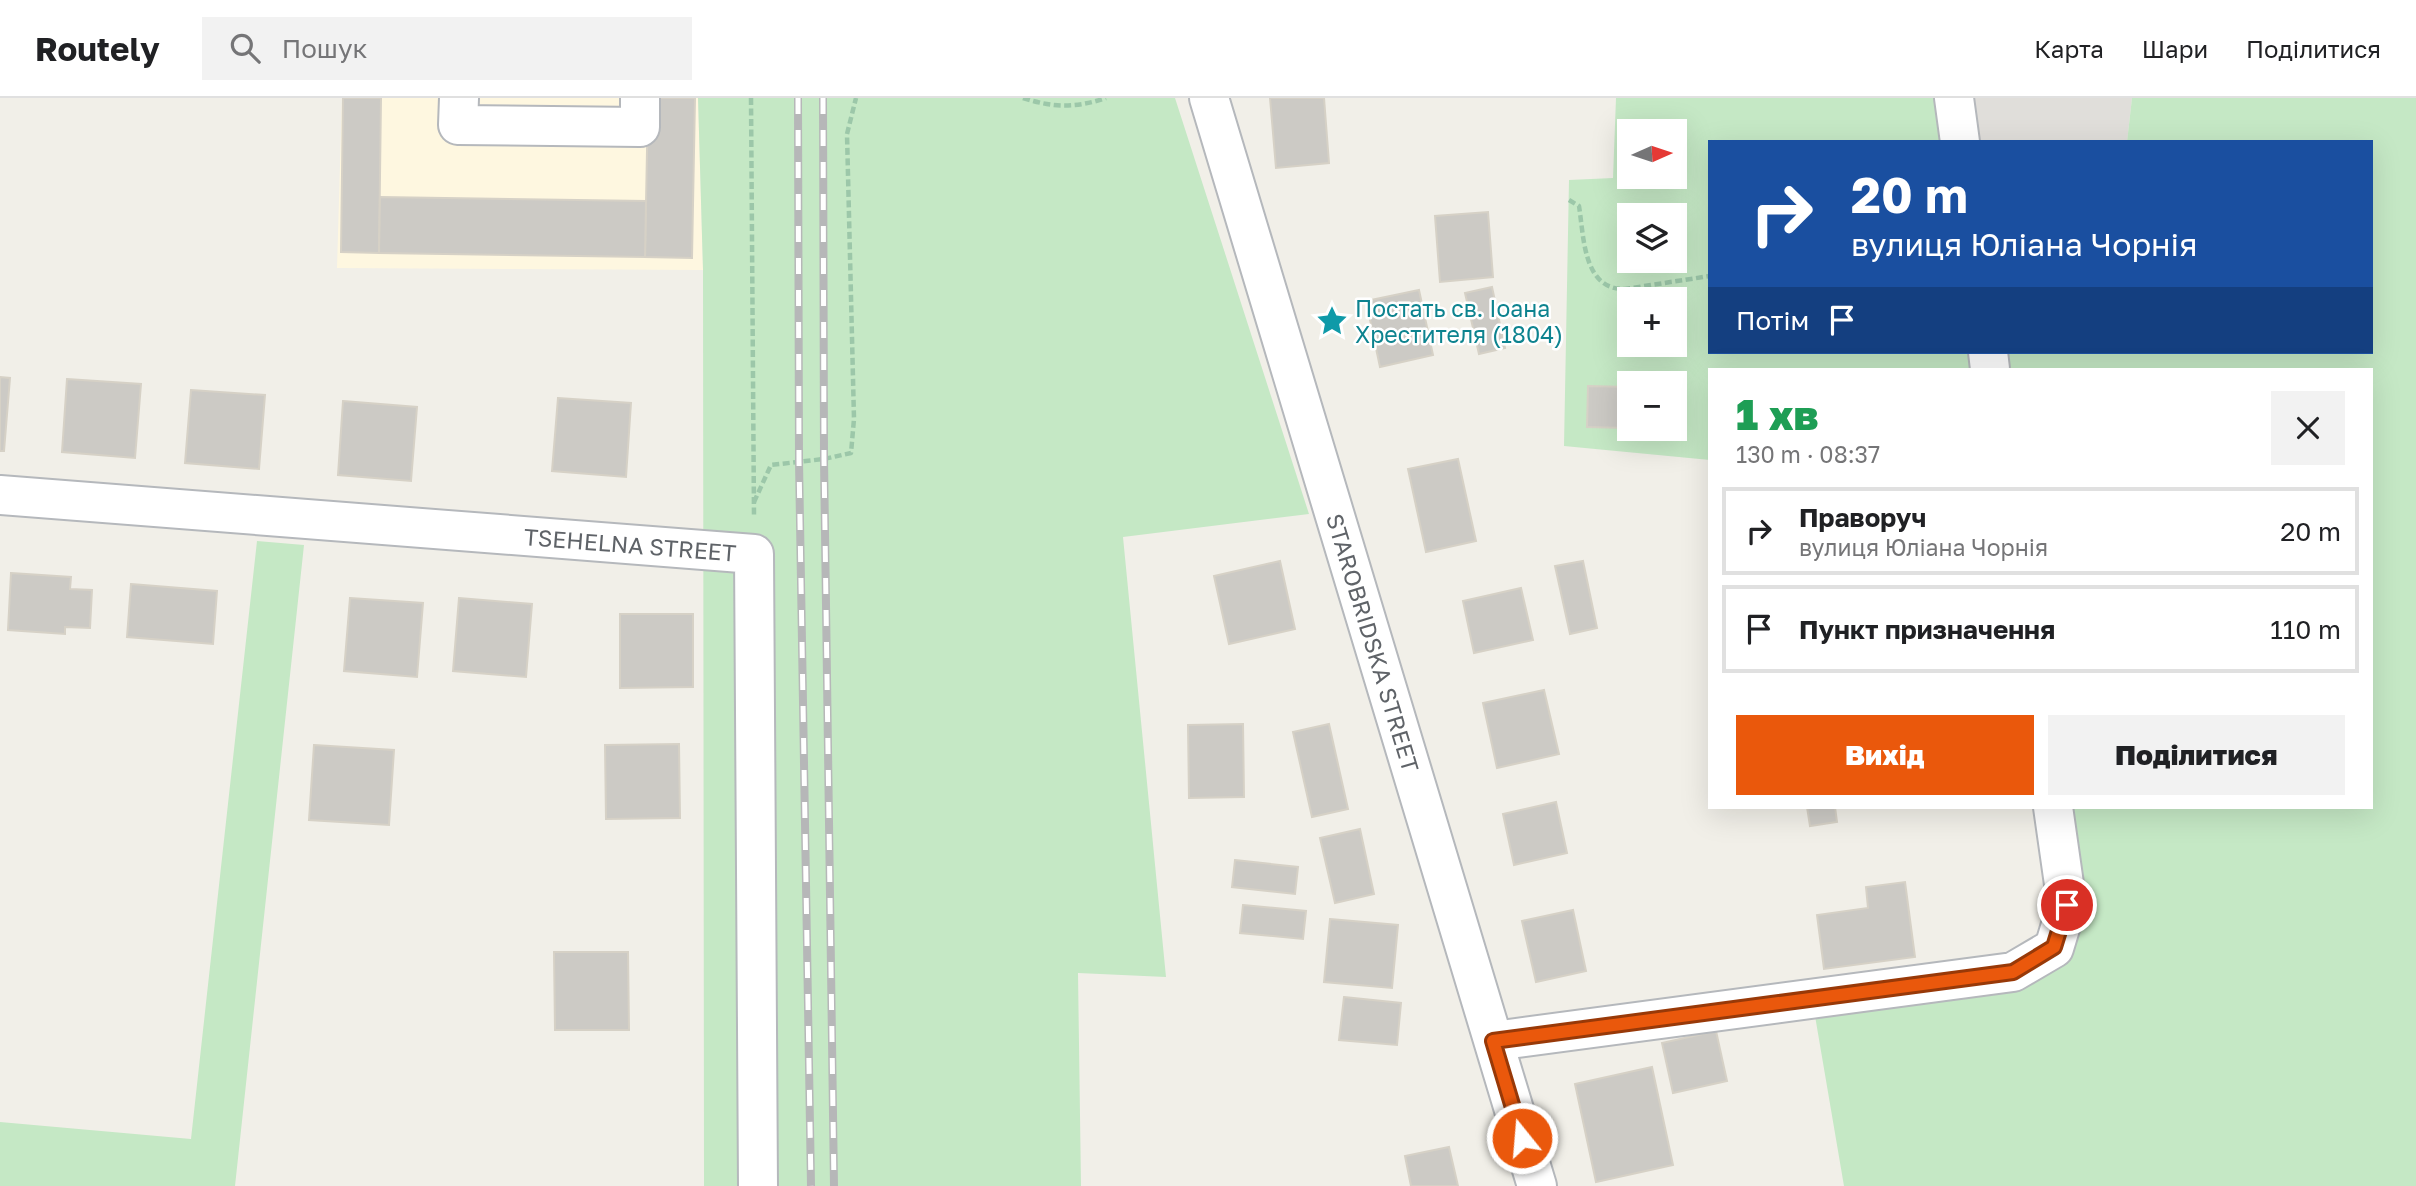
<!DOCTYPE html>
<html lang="uk">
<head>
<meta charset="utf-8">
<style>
  :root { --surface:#fff; --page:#f2f2f2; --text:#202124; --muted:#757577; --line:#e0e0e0; --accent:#ea580c }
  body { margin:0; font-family:"Golos Text",sans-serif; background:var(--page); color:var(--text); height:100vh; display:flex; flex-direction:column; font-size:26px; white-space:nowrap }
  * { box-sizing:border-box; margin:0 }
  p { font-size:23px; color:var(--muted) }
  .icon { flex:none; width:38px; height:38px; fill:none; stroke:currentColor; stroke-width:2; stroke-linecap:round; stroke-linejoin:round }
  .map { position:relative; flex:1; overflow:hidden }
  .details { position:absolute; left:1708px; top:270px; width:665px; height:441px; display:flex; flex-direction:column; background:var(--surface); border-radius:0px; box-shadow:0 7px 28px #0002 }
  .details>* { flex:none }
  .hud { position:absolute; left:1708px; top:42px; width:665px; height:214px; border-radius:0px; box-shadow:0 7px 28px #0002; background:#1a4fa0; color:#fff; overflow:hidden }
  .needle { width:46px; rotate:87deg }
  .controls { position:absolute; left:1617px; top:21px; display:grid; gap:14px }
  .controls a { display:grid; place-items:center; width:70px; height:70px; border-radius:0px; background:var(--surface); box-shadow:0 7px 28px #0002; font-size:35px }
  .pin { position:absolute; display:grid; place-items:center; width:60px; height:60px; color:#fff; margin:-30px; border:4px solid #fff; border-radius:50%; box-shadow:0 2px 7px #0007 }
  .me { position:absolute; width:77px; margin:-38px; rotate:343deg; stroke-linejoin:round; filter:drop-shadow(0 0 5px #0008) }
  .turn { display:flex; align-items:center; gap:24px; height:147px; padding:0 28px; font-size:32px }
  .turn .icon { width:91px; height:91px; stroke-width:2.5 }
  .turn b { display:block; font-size:49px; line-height:60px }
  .then { display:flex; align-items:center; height:66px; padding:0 28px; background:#0003; gap:14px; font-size:26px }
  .round { display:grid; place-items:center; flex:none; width:74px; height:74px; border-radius:0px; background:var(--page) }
  .summary { display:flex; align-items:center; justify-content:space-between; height:119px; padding:0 28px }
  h1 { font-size:42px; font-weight:800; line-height:52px; color:#1e9e55 }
  .button { display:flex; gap:14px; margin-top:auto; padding:14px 28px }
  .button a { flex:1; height:80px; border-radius:0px; background:var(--accent); color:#fff; font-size:28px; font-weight:800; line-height:80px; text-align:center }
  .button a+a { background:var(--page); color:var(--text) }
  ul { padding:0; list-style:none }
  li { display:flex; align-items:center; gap:21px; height:88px; margin:0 14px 10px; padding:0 14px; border:4px solid var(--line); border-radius:0px }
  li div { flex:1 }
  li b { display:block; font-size:26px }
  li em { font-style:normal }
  header { display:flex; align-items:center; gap:42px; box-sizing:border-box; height:98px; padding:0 35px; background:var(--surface); border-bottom:2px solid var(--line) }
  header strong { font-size:33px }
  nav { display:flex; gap:38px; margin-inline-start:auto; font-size:24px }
  .search { width:490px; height:63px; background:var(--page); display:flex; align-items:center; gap:18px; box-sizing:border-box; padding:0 24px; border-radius:0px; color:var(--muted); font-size:26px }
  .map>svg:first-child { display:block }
</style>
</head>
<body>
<header>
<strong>Routely</strong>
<div class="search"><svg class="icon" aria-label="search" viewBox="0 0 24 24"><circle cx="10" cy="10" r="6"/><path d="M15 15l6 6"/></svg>Пошук</div>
<nav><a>Карта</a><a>Шари</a><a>Поділитися</a></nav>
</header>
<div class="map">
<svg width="2416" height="1088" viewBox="0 0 2416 1088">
  <rect width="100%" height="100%" fill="#f1efe8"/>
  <path fill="#fef7e0" d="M342,0H698L703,172L337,170Z"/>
  <path fill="#e0deda" d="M1956,0H2132L2127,44H1962Z"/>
  <g fill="#c5e8c5" fill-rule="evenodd">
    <path d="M698,0H1175L1309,416L1123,439L1166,879L1078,875L1081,1088H704L703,172Z"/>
    <path d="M1616,0H1952L1958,44H1710V254H1985L1987,271H1710V362L1564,348L1569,82L1613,80ZM1629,33H1675V79H1629ZM1629,117H1675V163H1629ZM1629,201H1675V247H1629ZM1629,285H1675V331H1629Z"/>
    <path d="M2132,0H2416V1088H1844L1814,912L2054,850L2053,709H2371V271H1993L1991,254H2371V44H2127Z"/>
    <path d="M257,443L304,447L235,1088H0V1024L191,1041Z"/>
  </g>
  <g fill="#cccac5" stroke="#d6d1c6" stroke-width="2">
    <path d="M343,0H381L379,155L341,154Z"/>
    <path d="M648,0H695L692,160L645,159Z"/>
    <path d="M1270,0H1324L1329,65L1276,70Z"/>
    <path d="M380,99L646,103L645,159L379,155Z"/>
    <path d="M1488,114L1493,179L1440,184L1435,118Z"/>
    <path d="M1492,189L1505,250L1479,256L1465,195Z"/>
    <path d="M1419,192L1433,257L1380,269L1366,203Z"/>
    <path d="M0,279L10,280L4,353H0Z"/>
    <path d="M67,281L141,286L135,360L62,354Z"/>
    <path d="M1588,288L1629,289L1628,330L1587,329Z"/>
    <path d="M191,292L265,297L259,371L185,365Z"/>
    <path d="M558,300L631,305L626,379L552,373Z"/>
    <path d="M343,303L417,309L411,383L338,377Z"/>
    <path d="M1458,361L1476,443L1426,454L1408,371Z"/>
    <path d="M1280,463L1295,531L1229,546L1214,478Z"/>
    <path d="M1583,463L1597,530L1570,536L1555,468Z"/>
    <path d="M11,475L71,479L70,491L92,492L90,530L65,529V536L8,532Z"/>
    <path d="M131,486L217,493L213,546L127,539Z"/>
    <path d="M1521,490L1533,542L1474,555L1463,503Z"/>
    <path d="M350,500L423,505L417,579L344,573Z"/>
    <path d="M459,500L532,506L526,579L453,573Z"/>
    <path d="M620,516H693V589L620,590Z"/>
    <path d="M1544,592L1559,656L1497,670L1483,605Z"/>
    <path d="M1243,626L1244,699L1189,700L1188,627Z"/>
    <path d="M1329,626L1348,711L1312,719L1293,634Z"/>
    <path d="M679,646L680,720L606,721L605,647Z"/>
    <path d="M314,647L394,652L389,727L309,722Z"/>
    <path d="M1556,704L1567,755L1514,767L1503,716Z"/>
    <path d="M1807,709H1835L1837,724L1810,728Z"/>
    <path d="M1360,731L1374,796L1335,805L1320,740Z"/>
    <path d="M1235,762L1298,769L1295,796L1232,789Z"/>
    <path d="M1905,784L1915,859L1824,871L1817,817L1868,810L1866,789Z"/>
    <path d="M1243,807L1306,813L1303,841L1240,835Z"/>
    <path d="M1573,812L1586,873L1536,884L1522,823Z"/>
    <path d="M1330,821L1398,827L1392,890L1324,884Z"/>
    <path d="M554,854H628L629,932H555Z"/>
    <path d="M1344,899L1401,905L1397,947L1339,942Z"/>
    <path d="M1716,933L1727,983L1673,995L1662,945Z"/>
    <path d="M1652,969L1673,1067L1596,1084L1575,986Z"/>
    <path d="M1449,1049L1458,1088H1411L1405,1058Z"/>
  </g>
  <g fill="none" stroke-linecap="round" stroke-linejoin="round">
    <defs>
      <g id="minor">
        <path d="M459,0L458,27L640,29V0"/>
        <path id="s1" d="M1209,0L1537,1088"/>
        <path d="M1954,0L1960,44"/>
        <path d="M1988,254L1990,271"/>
        <path id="s2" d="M0,397L754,456L758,1088"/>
        <path d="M1494,943L2013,874L2054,850L2067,807L2053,709"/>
      </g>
    </defs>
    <use href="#minor" stroke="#b5b8bc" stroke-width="42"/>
    <g stroke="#9cc7a9" stroke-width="4.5" stroke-dasharray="7 3.5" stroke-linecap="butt">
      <path d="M751,0L754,419"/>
      <path d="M1023,0C1054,10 1076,10 1106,0"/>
      <path d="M1569,102L1579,108C1584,139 1583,192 1625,191L1710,178"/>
      <path d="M754,404L771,367L824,361L851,355L854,321L847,36L856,0"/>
    </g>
    <use href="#minor" stroke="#fff" stroke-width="38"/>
    <defs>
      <g id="rail">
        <path d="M798,0L799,363L811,1088"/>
        <path d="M823,0L824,361L834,1088"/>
      </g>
    </defs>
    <use href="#rail" stroke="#b6b7b8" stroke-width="8"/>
    <use href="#rail" stroke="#fff" stroke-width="5" stroke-dasharray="16" stroke-linecap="butt"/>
  </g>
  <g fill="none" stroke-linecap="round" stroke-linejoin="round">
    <defs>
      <path id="route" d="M1522,1040L1493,943L2013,874L2054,849L2067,807"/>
    </defs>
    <use href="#route" stroke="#983908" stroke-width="18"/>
    <use href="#route" stroke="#ea580c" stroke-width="12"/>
  </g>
  <defs>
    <symbol id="sight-bare" viewBox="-9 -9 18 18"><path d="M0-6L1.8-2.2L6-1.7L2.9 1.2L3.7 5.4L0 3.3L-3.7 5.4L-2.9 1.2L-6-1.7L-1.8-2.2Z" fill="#0f9aa8" stroke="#fff" stroke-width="2.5" paint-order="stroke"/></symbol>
  </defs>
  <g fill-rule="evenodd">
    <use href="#sight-bare" x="1310" y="201" width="44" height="44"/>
  </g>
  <g text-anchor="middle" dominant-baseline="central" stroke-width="5" stroke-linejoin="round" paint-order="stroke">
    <g font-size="23" fill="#0d838f" stroke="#fff" text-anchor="start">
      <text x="1355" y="210">Постать св. Іоана<tspan x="1355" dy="26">Хрестителя (1804)</tspan></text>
    </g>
    <g font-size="23" fill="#5f6368" stroke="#fff">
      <text stroke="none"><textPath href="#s2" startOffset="632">TSEHELNA STREET</textPath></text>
      <text stroke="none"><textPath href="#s1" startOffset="569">STAROBRIDSKA STREET</textPath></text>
    </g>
  </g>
</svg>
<div class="controls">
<a><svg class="needle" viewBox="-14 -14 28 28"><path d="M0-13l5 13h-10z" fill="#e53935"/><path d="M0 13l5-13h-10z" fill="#757577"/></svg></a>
<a><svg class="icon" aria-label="layers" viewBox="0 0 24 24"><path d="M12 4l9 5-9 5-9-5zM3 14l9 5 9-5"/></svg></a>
<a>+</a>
<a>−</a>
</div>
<div class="pin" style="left:2067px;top:807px;background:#d93025"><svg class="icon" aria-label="arrive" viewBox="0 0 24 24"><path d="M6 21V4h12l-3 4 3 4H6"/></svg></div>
<svg class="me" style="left:1522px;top:1040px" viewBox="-20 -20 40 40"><circle r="17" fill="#ea580c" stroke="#fff" stroke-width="3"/><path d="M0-11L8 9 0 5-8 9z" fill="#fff"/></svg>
<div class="hud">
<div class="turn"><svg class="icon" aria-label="right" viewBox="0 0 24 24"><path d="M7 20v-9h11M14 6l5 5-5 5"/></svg><div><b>20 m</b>вулиця Юліана Чорнія</div></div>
<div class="then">Потім<svg class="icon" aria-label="arrive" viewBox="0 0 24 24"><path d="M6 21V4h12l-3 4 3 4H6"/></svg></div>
</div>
<section class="details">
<div class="summary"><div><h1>1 хв</h1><p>130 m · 08:37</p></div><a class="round"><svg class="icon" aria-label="close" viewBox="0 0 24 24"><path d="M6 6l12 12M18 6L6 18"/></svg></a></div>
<ul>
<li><svg class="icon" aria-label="right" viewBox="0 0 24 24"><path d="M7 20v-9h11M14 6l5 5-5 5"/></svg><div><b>Праворуч</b><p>вулиця Юліана Чорнія</p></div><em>20 m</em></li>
<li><svg class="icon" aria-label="arrive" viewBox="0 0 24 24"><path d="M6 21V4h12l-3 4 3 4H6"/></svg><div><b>Пункт призначення</b></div><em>110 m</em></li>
</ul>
<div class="button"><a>Вихід</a><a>Поділитися</a></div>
</section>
</div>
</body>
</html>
